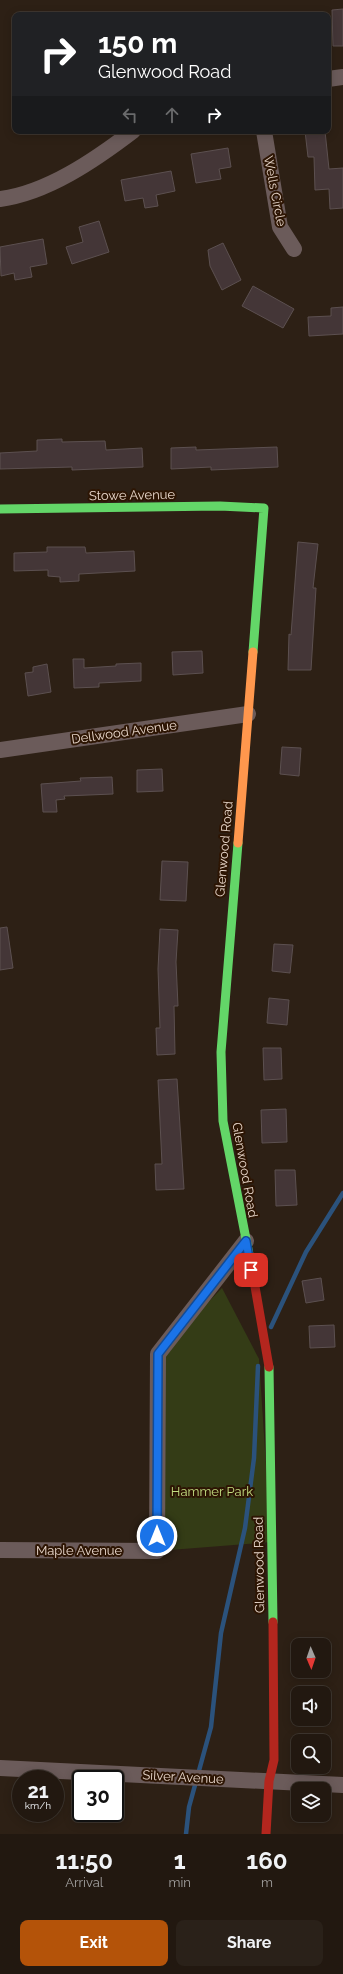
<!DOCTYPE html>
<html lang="en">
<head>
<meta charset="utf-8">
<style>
  :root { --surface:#221810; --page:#2a2119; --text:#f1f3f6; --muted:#a2a09f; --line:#3f3730; --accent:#b45309 }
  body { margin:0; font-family:Raleway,sans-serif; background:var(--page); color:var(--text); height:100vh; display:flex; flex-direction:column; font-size:15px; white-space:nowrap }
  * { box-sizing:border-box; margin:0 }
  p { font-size:13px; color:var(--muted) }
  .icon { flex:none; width:22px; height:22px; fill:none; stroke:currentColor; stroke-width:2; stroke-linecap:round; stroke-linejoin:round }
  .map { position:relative; height:1834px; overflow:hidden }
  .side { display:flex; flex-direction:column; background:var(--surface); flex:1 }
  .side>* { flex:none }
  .guide { position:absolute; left:12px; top:12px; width:319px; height:122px; border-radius:8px; box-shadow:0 2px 10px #0003,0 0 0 1px var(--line); background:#202124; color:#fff; overflow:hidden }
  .needle { width:26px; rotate:178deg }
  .tools { position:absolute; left:291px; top:1638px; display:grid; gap:8px }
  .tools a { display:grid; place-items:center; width:40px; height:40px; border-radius:8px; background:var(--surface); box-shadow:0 2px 10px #0003,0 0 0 1px var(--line); font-size:20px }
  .speed { position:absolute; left:12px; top:1770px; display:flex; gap:8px; font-size:20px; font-weight:700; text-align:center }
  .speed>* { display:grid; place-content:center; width:52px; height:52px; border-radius:50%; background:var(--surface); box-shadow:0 2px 10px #0003,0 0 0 1px var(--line); line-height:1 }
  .speed small { font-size:10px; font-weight:400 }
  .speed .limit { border:2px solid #111; border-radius:6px; background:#fff; color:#111 }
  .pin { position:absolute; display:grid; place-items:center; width:34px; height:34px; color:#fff; margin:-17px; border-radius:8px; box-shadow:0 2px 6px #0006 }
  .me { position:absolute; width:44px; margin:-22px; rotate:0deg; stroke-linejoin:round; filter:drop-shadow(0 0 3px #0008) }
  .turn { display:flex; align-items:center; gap:14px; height:84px; padding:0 20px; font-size:18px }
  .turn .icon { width:52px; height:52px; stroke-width:2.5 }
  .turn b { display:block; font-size:28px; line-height:34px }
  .lanes { display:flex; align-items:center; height:38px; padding:0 20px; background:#0003; justify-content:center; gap:20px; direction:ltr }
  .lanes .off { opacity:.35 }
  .eta { display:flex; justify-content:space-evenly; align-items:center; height:68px; text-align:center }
  .eta b { font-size:24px; font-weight:700; line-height:28px }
  .button { display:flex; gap:8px; margin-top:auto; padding:8px 20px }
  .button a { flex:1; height:46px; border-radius:8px; background:var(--accent); color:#fff; font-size:16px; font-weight:700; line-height:46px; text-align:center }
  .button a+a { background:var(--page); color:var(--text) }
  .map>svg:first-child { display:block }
</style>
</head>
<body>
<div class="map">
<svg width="343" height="1834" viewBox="0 0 343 1834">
  <rect width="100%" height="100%" fill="#2d2015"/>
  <path fill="#343c16" d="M222,1288L259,1359L271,1542L157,1551L158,1354Z"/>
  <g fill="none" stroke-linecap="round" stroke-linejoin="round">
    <g stroke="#2b527c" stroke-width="4.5">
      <path d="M271,1327L306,1252L343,1193"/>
      <path d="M186,1834L189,1807L211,1727L221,1633L245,1528L254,1458L258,1366"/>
    </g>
  </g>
  <g fill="#443637" stroke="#5c5050">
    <path d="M343,9V46H333L332,10Z"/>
    <path d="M305,131H325L329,169L343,168V208L330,209L329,189L315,190L314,157H308Z"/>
    <path d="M228,148L231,167L219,169L221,179L196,183L191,154Z"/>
    <path d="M171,171L175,191L156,195L158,206L145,208L143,198L125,201L121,180Z"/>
    <path d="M99,221L109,252L72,264L66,247L83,242L79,227Z"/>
    <path d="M43,239L47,264L30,267L32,277L15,280L14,273L1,276L0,247Z"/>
    <path d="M223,243L241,280L222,290L210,266L208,250Z"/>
    <path d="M253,286L294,309L283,328L242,306Z"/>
    <path d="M343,307V334L309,336L308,317L331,316V308Z"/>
    <path d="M62,439V442L105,441L106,450L142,448L143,467L72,470V467L0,469V453L37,451V440Z"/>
    <path d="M196,447V450L277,447L278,467L211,470V467L171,469V448Z"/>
    <path d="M298,542L318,544L313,588H316L311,670H288L289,634L291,635Z"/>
    <path d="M47,547H85L86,553L134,551L135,571L79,574V581L60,582V577L48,576V570L14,571V553L47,552Z"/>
    <path d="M202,651L203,673L173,675L172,652Z"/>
    <path d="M73,659H84V668L116,666V664L141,663V681L99,683V687L74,688Z"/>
    <path d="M47,664L51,692L28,696L25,673L33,672V667Z"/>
    <path d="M282,747L301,748L299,776L280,774Z"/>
    <path d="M162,769L163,791L137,792V770Z"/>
    <path d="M112,777L113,794L64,796L65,799L56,800L57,812H43L41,784L81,781L80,778Z"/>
    <path d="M162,861L188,862L186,901L160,900Z"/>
    <path d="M7,927L13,968L0,970V928Z"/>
    <path d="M160,929L178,930L176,962L178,1006H174L175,1054L157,1055L156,1028H160L158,969Z"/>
    <path d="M274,944L293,945L290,973L272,971Z"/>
    <path d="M269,998L289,1000L287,1025L267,1023Z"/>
    <path d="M263,1048H281L282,1079L264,1080Z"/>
    <path d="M177,1079L184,1189L156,1190L155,1164H162L158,1080Z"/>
    <path d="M286,1109L287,1142L262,1143L261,1110Z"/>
    <path d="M275,1170H295L297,1205L276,1206Z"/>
    <path d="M321,1278L324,1300L306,1303L302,1281Z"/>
    <path d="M334,1325L335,1347L310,1348L309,1326Z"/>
  </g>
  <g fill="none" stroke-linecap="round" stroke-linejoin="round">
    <g stroke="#6b5b5a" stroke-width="16">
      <path d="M328,79L343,77"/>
      <path d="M264,131L280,227L294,249"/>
      <path d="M0,199C47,193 95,160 133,131"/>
      <path d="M0,750L248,714"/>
      <path d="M0,1550L157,1551L158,1354L246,1241"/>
      <path d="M0,1768L343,1785"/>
    </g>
    <g stroke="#63d668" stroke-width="9">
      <path d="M0,509L220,506L264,508L253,652"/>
      <path d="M238,843L221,1052L223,1121L253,1275"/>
      <path d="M269,1367L273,1622"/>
    </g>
    <path stroke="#ff974d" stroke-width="9" d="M238,843L253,652"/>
    <g stroke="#b3261e" stroke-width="9">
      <path d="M253,1275L269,1367"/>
      <path d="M266,1834L269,1781L274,1760L273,1622"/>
    </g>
  </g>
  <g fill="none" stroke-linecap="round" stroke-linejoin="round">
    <defs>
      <path id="route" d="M157,1536L158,1354L246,1241L251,1270"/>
    </defs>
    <use href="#route" stroke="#114b97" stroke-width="10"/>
    <use href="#route" stroke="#1a73e8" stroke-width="7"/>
  </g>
  <g text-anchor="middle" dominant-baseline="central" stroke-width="4" stroke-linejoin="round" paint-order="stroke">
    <g font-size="13" fill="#e8d7cb" stroke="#2d1503">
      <text transform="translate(275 191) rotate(79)">Wells Circle</text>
      <text transform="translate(132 495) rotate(-1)">Stowe Avenue</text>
      <text transform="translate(124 732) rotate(-8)">Dellwood Avenue</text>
      <text transform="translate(224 849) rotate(-85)">Glenwood Road</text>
      <text transform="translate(245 1170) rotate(80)">Glenwood Road</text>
      <text x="79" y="1550">Maple Avenue</text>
      <text transform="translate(259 1565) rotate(-91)">Glenwood Road</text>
      <text transform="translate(183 1777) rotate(3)">Silver Avenue</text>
    </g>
    <g font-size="13" fill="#c2dd81" stroke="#2d1503">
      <text x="212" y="1491">Hammer Park</text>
    </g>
  </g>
</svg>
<div class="tools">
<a><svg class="needle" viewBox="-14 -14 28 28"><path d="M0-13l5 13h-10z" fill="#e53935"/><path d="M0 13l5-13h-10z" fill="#a2a09f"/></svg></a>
<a><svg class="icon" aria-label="sound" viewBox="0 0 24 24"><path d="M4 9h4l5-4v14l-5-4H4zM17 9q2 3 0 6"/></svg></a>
<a><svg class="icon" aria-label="search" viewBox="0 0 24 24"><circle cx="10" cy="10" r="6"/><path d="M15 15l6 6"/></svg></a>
<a><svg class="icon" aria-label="layers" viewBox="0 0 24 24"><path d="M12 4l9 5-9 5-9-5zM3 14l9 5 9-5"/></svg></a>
</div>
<div class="speed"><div>21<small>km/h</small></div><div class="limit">30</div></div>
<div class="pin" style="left:251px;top:1270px;background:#d93025"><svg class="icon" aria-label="arrive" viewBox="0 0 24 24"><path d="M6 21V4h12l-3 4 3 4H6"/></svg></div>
<svg class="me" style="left:157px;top:1536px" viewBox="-20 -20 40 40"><circle r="17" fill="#1a73e8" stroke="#fff" stroke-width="3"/><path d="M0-11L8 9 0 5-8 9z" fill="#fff"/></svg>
<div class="guide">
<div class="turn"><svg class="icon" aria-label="right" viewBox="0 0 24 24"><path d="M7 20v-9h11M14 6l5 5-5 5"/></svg><div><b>150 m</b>Glenwood Road</div></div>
<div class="lanes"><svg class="icon off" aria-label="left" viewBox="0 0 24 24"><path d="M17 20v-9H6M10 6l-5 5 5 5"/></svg><svg class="icon off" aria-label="ahead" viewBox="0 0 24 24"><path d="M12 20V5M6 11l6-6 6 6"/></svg><svg class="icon" aria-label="right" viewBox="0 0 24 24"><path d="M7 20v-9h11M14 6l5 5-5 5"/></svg></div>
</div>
</div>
<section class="side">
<div class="eta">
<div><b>11:50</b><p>Arrival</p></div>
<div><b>1</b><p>min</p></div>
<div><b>160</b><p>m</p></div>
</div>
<div class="button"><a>Exit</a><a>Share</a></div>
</section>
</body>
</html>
